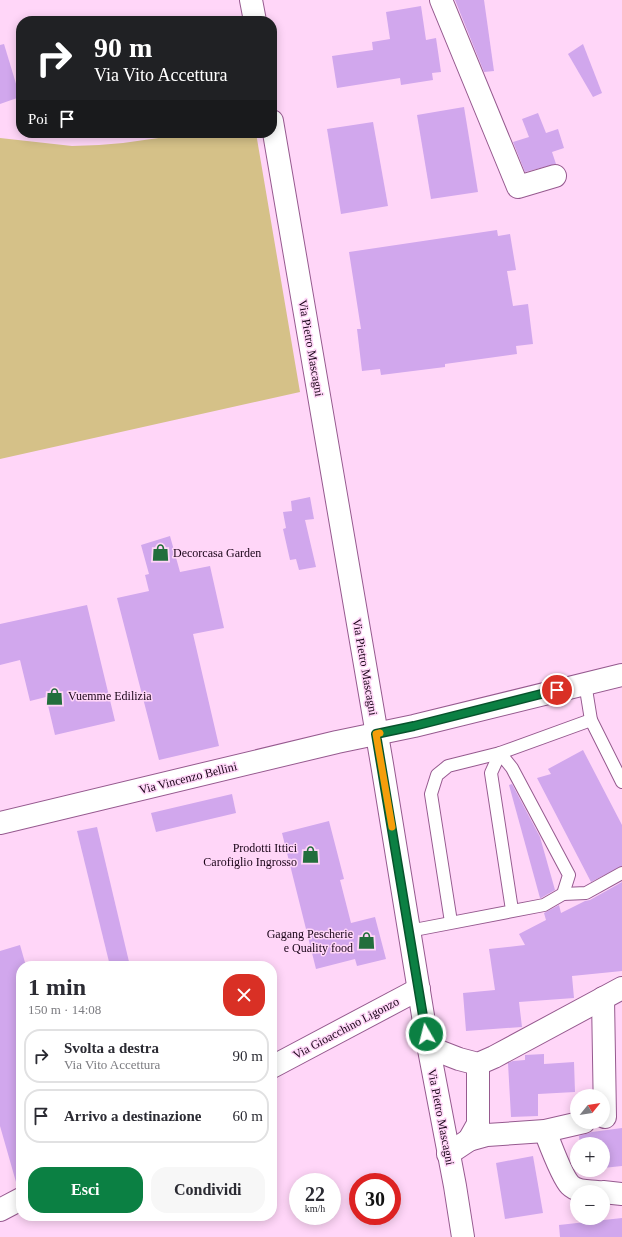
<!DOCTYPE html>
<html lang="it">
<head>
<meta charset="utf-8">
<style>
  :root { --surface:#fff; --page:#f7f7f7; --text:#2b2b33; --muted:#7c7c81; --line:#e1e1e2; --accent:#0b8043 }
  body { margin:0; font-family:"Times New Roman",serif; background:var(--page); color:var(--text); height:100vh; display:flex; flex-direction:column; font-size:15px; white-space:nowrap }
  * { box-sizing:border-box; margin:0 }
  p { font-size:13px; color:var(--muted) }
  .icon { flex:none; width:22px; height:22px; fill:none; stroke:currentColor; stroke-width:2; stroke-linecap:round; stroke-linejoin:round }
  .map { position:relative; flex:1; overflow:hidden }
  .details { position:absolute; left:16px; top:961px; width:261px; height:260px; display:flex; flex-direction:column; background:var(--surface); border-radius:16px; box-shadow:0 2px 10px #0003 }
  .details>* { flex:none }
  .hud { position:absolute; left:16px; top:16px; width:261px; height:122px; border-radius:16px; box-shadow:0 2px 10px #0003; background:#202124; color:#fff; overflow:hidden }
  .needle { width:26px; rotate:60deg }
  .fabs { position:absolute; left:570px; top:1089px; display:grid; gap:8px }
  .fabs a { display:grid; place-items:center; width:40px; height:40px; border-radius:50%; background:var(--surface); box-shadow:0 2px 10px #0003; font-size:20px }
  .speed { position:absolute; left:289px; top:1173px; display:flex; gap:8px; font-size:20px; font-weight:700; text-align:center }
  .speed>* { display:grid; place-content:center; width:52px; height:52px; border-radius:50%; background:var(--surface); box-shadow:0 2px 10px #0003; line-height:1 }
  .speed small { font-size:10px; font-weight:400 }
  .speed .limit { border:6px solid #d22; background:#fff; color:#111 }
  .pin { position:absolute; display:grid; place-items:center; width:34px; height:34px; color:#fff; margin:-17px; border:2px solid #fff; border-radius:50%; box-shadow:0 1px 4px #0007 }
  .me { position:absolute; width:44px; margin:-22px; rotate:352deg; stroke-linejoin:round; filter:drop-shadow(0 0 3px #0008) }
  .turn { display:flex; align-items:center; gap:14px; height:84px; padding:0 12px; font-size:18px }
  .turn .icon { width:52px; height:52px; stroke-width:2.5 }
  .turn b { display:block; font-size:28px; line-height:34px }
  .then { display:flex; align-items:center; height:38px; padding:0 12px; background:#0003; gap:8px; font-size:15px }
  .round { display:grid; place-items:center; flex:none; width:42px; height:42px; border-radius:16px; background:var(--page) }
  .headline { display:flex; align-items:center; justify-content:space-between; height:68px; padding:0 12px }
  h1 { font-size:24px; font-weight:800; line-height:30px }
  .action { display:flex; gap:8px; margin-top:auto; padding:8px 12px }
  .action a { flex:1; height:46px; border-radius:16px; background:var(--accent); color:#fff; font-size:16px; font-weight:800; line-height:46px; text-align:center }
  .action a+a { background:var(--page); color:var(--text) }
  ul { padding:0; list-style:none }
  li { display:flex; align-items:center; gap:12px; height:54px; margin:0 8px 6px; padding:0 4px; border:2px solid var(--line); border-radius:16px }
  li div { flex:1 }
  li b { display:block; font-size:15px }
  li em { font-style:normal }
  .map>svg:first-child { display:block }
</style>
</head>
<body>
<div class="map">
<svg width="622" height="1237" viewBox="0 0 622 1237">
  <rect width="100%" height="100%" fill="#ffd6f8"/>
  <path fill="#d5c188" d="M194,133H256L300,392L0,459V138L72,146L99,145L123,143Z"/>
  <g fill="#d1a7ed">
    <path d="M455,0H484L494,71L484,72Z"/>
    <path d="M421,6L426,40L436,38L441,72L432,73L433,80L401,85L400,78L337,88L332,56L373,50L372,42L390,39L386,12Z"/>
    <path d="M4,44L20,97L0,104V45Z"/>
    <path d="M583,44L602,93L593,97L568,54Z"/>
    <path d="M464,107L478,192L431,199L417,115Z"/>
    <path d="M538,113L546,133L558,129L564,148L552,152L556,164L525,172L513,142L529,137L522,119Z"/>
    <path d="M373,122L388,206L341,214L327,129Z"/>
    <path d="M497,230L498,236L510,234L516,270L507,271L513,306L528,304L533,344L516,346L517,354L445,364V367L381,375L380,369L362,371L357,329H361L349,252Z"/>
    <path d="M310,497L314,519L305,520L316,567L299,570L296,559L290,560L283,529L286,528L283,512L292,511L291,501Z"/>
    <path d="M170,536L180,572L210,566L224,628L193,634L219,746L159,760L117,598L149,591L145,575L149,574L141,545Z"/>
    <path d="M87,605L115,721L55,735L46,697L30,701L20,660L0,665V624Z"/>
    <path d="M583,750L622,825V866L591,882L537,778L551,774L548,769Z"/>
    <path d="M512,784L540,837L555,890L541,898H540L509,785Z"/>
    <path d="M232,794L236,813L156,832L151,813Z"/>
    <path d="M329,821L344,879L340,880L351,923L375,917L386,959L357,966L355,959L316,969L282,833Z"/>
    <path d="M97,827L130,966H110L77,831Z"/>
    <path d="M622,882V971L572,976L574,998L519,1002L522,1027L466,1031L463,993L495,990L489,949L525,945L519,934L546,920L544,913L559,905L561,913L585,901L590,900Z"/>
    <path d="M20,945L26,966H21V1181L16,1182L0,1126V951Z"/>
    <path d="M544,1054V1064L574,1062L575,1092L538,1094V1116L511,1117L508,1063L513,1061L525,1060V1055Z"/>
    <path d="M622,1128V1166L603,1168V1144H580L579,1136L592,1132Z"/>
    <path d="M533,1156L543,1213L505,1219L496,1163Z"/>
    <path d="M622,1218V1237H560L559,1225Z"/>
  </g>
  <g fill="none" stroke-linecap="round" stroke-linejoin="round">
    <defs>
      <g id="service">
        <path d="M585,683L591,720L622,782"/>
        <path d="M563,894L586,893L622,873"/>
        <path d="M451,922L431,794L437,775L448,766L500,753L591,720"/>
        <path d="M409,931L544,905L563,894L569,875L512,768L500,753L491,773L512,910"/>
      </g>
      <g id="minor">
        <path d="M251,0L255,21"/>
        <path d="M441,0L518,187L555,176"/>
        <path d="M272,121L382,764L426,1034L455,1186L463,1237"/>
        <path d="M0,823L337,742L414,726L622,675"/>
        <path d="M603,998L605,1117"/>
        <path d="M428,1047L459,1059L478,1064L494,1057L622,988"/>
        <path d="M272,1067L419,989"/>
        <path d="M545,1131C550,1144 562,1177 570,1185C577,1192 588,1191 597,1192"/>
        <path d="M469,1140L478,1124V1064"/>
        <path d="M448,1154L469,1140L487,1135L545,1131L584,1122"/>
        <path d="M603,1192L622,1194"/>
        <path d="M0,1210L21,1199"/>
      </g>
    </defs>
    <use href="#service" stroke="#965a8f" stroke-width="14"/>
    <use href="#minor" stroke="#965a8f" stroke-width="24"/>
    <use href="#service" stroke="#fff" stroke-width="12"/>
    <use href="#minor" stroke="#fff" stroke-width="22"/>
  </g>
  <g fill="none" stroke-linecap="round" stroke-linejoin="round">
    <defs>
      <path id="route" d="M426,1034L376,734L414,726L557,690"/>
    </defs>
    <use href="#route" stroke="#07532c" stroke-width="10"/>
    <use href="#route" stroke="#0b8043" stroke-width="7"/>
    <path stroke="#f59e0b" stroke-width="7" d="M380,733L376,734L392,827"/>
  </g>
  <defs>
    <symbol id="shop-bare" viewBox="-9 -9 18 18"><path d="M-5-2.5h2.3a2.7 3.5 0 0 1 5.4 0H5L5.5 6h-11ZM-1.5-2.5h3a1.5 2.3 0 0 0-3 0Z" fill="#226e3c" stroke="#ffd6f8" stroke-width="2.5" paint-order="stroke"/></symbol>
  </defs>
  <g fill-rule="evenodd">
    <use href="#shop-bare" x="148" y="540" width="25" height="25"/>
    <use href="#shop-bare" x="42" y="684" width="25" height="25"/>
    <use href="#shop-bare" x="298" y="842" width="25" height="25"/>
    <use href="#shop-bare" x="354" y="928" width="25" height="25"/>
  </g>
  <g text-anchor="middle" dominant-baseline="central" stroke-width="3" stroke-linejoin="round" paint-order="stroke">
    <g font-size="12" fill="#180316" stroke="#ffd6f8">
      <text transform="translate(311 348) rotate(80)">Via Pietro Mascagni</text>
      <text transform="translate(365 667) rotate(80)">Via Pietro Mascagni</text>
      <text transform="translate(188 778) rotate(-14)">Via Vincenzo Bellini</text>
      <text transform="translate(346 1028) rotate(-28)">Via Gioacchino Ligonzo</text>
      <text transform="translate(441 1117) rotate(79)">Via Pietro Mascagni</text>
    </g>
    <g font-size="12" fill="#180316" stroke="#ffd6f8" text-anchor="start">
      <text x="173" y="553">Decorcasa Garden</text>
      <text x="68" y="696">Vuemme Edilizia</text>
      <text x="297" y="848" text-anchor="end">Prodotti Ittici<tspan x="297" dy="14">Carofiglio Ingrosso</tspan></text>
      <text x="353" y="934" text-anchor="end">Gagang Pescherie<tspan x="353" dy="14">e Quality food</tspan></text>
    </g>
  </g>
</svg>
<div class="fabs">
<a><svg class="needle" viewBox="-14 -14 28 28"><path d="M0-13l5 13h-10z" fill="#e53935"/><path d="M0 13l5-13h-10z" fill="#7c7c81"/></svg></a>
<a>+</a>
<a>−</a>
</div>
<div class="speed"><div>22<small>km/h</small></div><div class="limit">30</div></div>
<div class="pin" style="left:557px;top:690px;background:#d93025"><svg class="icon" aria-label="arrive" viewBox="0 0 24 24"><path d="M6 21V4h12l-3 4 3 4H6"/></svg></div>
<svg class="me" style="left:426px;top:1034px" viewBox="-20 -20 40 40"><circle r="17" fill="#0b8043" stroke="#fff" stroke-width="3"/><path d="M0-11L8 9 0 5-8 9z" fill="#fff"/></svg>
<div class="hud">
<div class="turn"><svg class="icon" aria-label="right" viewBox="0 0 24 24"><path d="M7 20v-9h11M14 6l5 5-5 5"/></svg><div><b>90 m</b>Via Vito Accettura</div></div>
<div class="then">Poi<svg class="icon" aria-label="arrive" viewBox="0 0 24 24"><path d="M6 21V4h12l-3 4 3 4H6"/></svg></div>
</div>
<section class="details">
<div class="headline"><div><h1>1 min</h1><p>150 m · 14:08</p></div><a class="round" style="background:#d93025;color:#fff"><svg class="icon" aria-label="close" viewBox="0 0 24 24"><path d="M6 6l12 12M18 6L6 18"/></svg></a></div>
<ul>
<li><svg class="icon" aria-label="right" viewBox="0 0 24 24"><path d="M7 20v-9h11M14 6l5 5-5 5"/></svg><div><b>Svolta a destra</b><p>Via Vito Accettura</p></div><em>90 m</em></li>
<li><svg class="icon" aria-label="arrive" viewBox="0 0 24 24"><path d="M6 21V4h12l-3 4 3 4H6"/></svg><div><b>Arrivo a destinazione</b></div><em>60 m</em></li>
</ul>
<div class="action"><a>Esci</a><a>Condividi</a></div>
</section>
</div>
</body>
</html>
